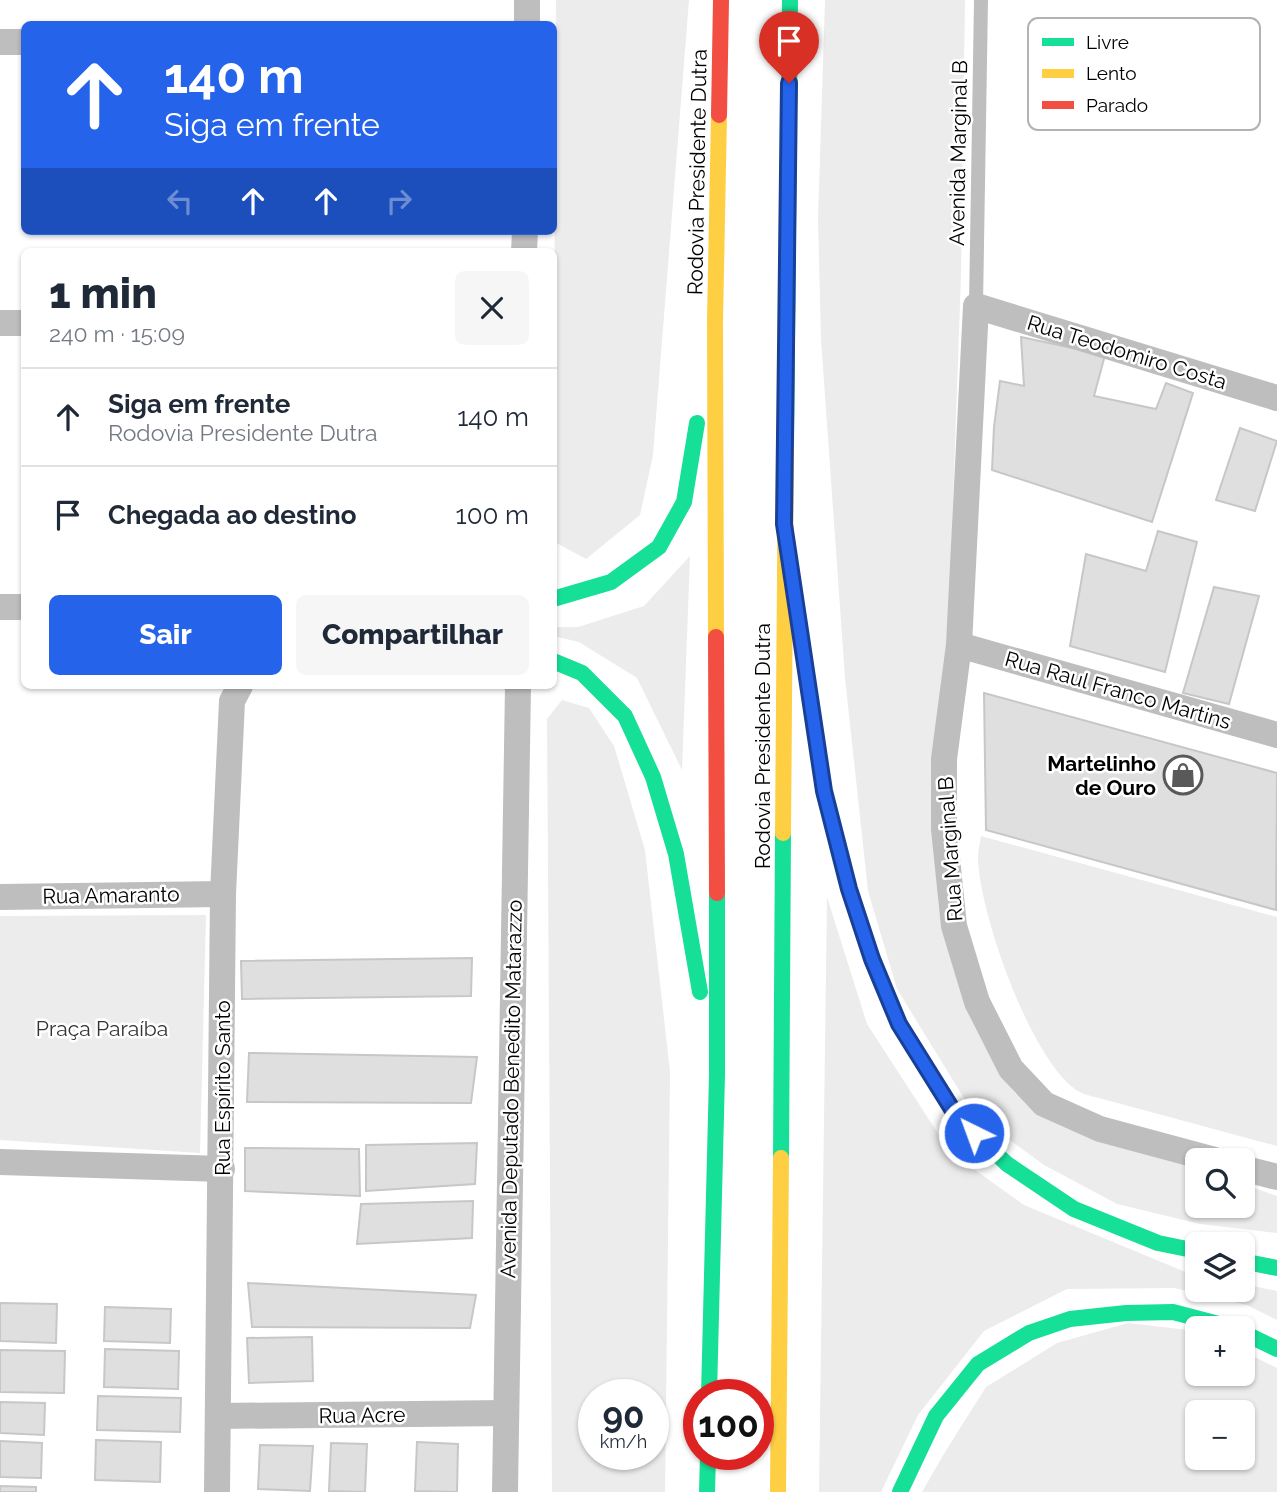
<!DOCTYPE html>
<html lang="pt">
<head>
<meta charset="utf-8">
<style>
  :root { --surface:#fff; --page:#f6f6f7; --text:#1f2937; --muted:#747a83; --line:#e0e1e3; --accent:#2563eb }
  body { margin:0; font-family:Raleway,sans-serif; background:var(--page); color:var(--text); height:100vh; display:flex; flex-direction:column; font-size:26px; white-space:nowrap }
  * { box-sizing:border-box; margin:0 }
  p { font-size:23px; color:var(--muted) }
  .icon { flex:none; width:38px; height:38px; fill:none; stroke:currentColor; stroke-width:2; stroke-linecap:round; stroke-linejoin:round }
  .map { position:relative; flex:1; overflow:hidden }
  .sheet { position:absolute; left:21px; top:248px; width:536px; height:441px; display:flex; flex-direction:column; background:var(--surface); border-radius:10px; box-shadow:0 2px 5px #0004 }
  .sheet>* { flex:none }
  .hud { position:absolute; left:21px; top:21px; width:536px; height:214px; border-radius:10px; box-shadow:0 2px 5px #0004; background:#2563eb; color:#fff; overflow:hidden }
  .controls { position:absolute; left:1185px; top:1148px; display:grid; gap:14px }
  .controls a { display:grid; place-items:center; width:70px; height:70px; border-radius:10px; background:var(--surface); box-shadow:0 2px 5px #0004; font-size:35px }
  .speed { position:absolute; left:578px; top:1379px; display:flex; gap:14px; font-size:35px; font-weight:700; text-align:center }
  .speed>* { display:grid; place-content:center; width:91px; height:91px; border-radius:50%; background:var(--surface); box-shadow:0 2px 5px #0004; line-height:1 }
  .speed small { font-size:18px; font-weight:400 }
  .speed .limit { border:10px solid #d22; background:#fff; color:#111 }
  .pin { position:absolute; display:grid; place-items:center; width:60px; height:60px; color:#fff; margin:-72px -30px; border-radius:50% 50% 50% 0; rotate:-45deg; box-shadow:0 0 7px #0007 }
  .pin .icon { rotate:45deg }
  .me { position:absolute; width:77px; margin:-38px; rotate:318deg; stroke-linejoin:round; filter:drop-shadow(0 0 5px #0008) }
  .turn { display:flex; align-items:center; gap:24px; height:147px; padding:0 28px; font-size:32px }
  .turn .icon { width:91px; height:91px; stroke-width:2.5 }
  .turn b { display:block; font-size:49px; line-height:60px }
  .lanes { display:flex; align-items:center; height:66px; padding:0 28px; background:#0003; justify-content:center; gap:35px; direction:ltr }
  .lanes .off { opacity:.35 }
  .round { display:grid; place-items:center; flex:none; width:74px; height:74px; border-radius:10px; background:var(--page) }
  .summary { display:flex; align-items:center; justify-content:space-between; height:119px; padding:0 28px }
  h1 { font-size:42px; font-weight:800; line-height:52px }
  .button { display:flex; gap:14px; margin-top:auto; padding:14px 28px }
  .button a { flex:1; height:80px; border-radius:10px; background:var(--accent); color:#fff; font-size:28px; font-weight:800; line-height:80px; text-align:center }
  .button a+a { background:var(--page); color:var(--text) }
  ul { padding:0; list-style:none }
  li { display:flex; align-items:center; gap:21px; height:98px; padding:0 28px; border-top:2px solid var(--line) }
  li div { flex:1 }
  li b { display:block; font-size:26px }
  li em { font-style:normal }
  .map>svg:first-child { display:block }
</style>
</head>
<body>
<div class="map">
<svg width="1277" height="1492" viewBox="0 0 1277 1492">
  <rect width="100%" height="100%" fill="#fff"/>
  <g fill="#ececec" fill-rule="evenodd">
    <path d="M556,0H689L653,455L640,515L586,559L553,541Z"/>
    <path d="M825,0H965L961,275L948,645L932,752L939,909L970,1016L1014,1092L1057,1122L1197,1169V1206H1242L1243,1184L1277,1196V1233L1200,1224L1117,1204L1044,1165L973,1113L897,989L868,891L845,678L821,339L818,219Z"/>
    <path d="M690,556L682,770L637,678L579,642L553,636V627H578L644,606Z"/>
    <path d="M562,700L589,708L614,746L645,850L670,1072L665,1492H552L547,719ZM593,1395H653V1454H593Z"/>
    <path d="M981,836L1277,917V1146L1099,1098C1092,1096 1084,1095 1078,1091C1031,1062 979,912 978,858C978,851 980,843 981,836Z"/>
    <path d="M827,897L867,1024L950,1152L1024,1205L1183,1271L1197,1274V1290H1242L1243,1284L1277,1291V1320L1247,1305L1174,1288L1067,1289L984,1331L918,1415L881,1492H819Z"/>
    <path d="M206,915L200,1153L0,1140V916Z"/>
    <path d="M1128,1323L1197,1331V1374H1242L1243,1351L1277,1368V1492H922L945,1452L986,1387L1057,1343ZM1197,1412H1242V1458H1197Z"/>
  </g>
  <g fill="#dfdfdf" stroke="#c7c7c7" stroke-width="2">
    <path d="M1021,337L1105,355L1094,396L1156,409L1166,383L1193,393L1152,522L992,470L994,427L1000,381L1024,386Z"/>
    <path d="M1240,428L1277,441L1255,511L1216,500Z"/>
    <path d="M1158,531L1197,542L1165,672L1070,646L1086,554L1146,571Z"/>
    <path d="M1214,587L1259,596L1229,704L1183,693Z"/>
    <path d="M984,693L1277,773L1276,910L986,830Z"/>
    <path d="M472,958L471,996L242,999L241,961Z"/>
    <path d="M249,1053L477,1057L471,1103L247,1102Z"/>
    <path d="M477,1143L475,1184L366,1191V1145Z"/>
    <path d="M245,1148L359,1149L360,1196L245,1191Z"/>
    <path d="M473,1201L472,1238L357,1244L361,1204Z"/>
    <path d="M248,1283L476,1295L470,1328L252,1327Z"/>
    <path d="M0,1303L57,1304L56,1343L0,1341Z"/>
    <path d="M105,1307L171,1309L170,1343L104,1341Z"/>
    <path d="M312,1337L313,1381L249,1383L247,1338Z"/>
    <path d="M105,1349L179,1351L178,1389L104,1387Z"/>
    <path d="M0,1350L65,1351L64,1393L0,1392Z"/>
    <path d="M98,1396L181,1398L180,1432L97,1430Z"/>
    <path d="M0,1402L45,1403L44,1435L0,1433Z"/>
    <path d="M96,1440L161,1442L160,1482L95,1480Z"/>
    <path d="M0,1441L42,1443L41,1478L0,1477Z"/>
    <path d="M417,1442L458,1444L457,1492L415,1491Z"/>
    <path d="M331,1443L367,1444L365,1492L329,1491Z"/>
    <path d="M260,1445L313,1446L310,1491L258,1489Z"/>
    <path d="M0,1486L36,1487V1492H0Z"/>
  </g>
  <g fill="none" stroke-linecap="round" stroke-linejoin="round">
    <path stroke="#bebebe" stroke-width="14" d="M976,306L981,0"/>
    <g stroke="#bebebe" stroke-width="26">
      <path d="M527,24V0"/>
      <path d="M0,42H24"/>
      <path d="M524,252L525,231"/>
      <path d="M0,323H24"/>
      <path d="M0,607H24"/>
      <path d="M959,645L1277,735"/>
      <path d="M0,897L223,894"/>
      <path d="M1215,1160L1100,1129L1044,1104L1011,1069L977,1002L954,926L944,829V759L959,645L976,306L1277,398"/>
      <path d="M0,1162L222,1169"/>
      <path d="M1242,1168L1277,1177"/>
      <path d="M219,1416L506,1413"/>
      <path d="M217,1492L223,894L232,701L240,686"/>
      <path d="M505,1492L518,686"/>
    </g>
    <g stroke="#16e098" stroke-width="16">
      <path d="M786,447L790,0"/>
      <path d="M553,599L611,582L659,547L684,502L697,423"/>
      <path d="M553,661L582,673L625,716L653,777L676,854L700,992"/>
      <path d="M861,925L872,959L899,1024L957,1117L1007,1164L1074,1209L1158,1243L1197,1251"/>
      <path d="M781,1158L783,833"/>
      <path d="M1242,1261L1277,1268"/>
      <path d="M1242,1332L1277,1349"/>
      <path d="M709,1395L717,1075V893"/>
      <path d="M707,1492L708,1454"/>
      <path d="M900,1492L936,1416L978,1364L1029,1333L1070,1319L1126,1313L1173,1312L1234,1328"/>
    </g>
    <g stroke="#ffcf43" stroke-width="16">
      <path d="M716,637L715,321L719,115"/>
      <path d="M783,833L786,447"/>
      <path d="M778,1492L781,1158"/>
    </g>
    <g stroke="#f24e42" stroke-width="16">
      <path d="M719,115L721,0"/>
      <path d="M716,637L717,893"/>
      <path d="M802,644L824,791L849,889L861,925"/>
    </g>
  </g>
  <g fill="none" stroke-linecap="round" stroke-linejoin="round">
    <defs>
      <path id="route" d="M789,83L784,524L824,791L849,889L872,959L899,1024L957,1117L974,1133"/>
    </defs>
    <use href="#route" stroke="#184099" stroke-width="18"/>
    <use href="#route" stroke="#2563eb" stroke-width="12"/>
  </g>
  <defs>
    <symbol id="shop-ring" viewBox="-11 -11 22 22"><circle r="9.5" fill="#fff" stroke="#595959" stroke-width="1.5"/><path d="M-5-2.5h2.3a2.7 3.5 0 0 1 5.4 0H5L5.5 6h-11ZM-1.5-2.5h3a1.5 2.3 0 0 0-3 0Z" fill="#595959"/></symbol>
  </defs>
  <g fill-rule="evenodd">
    <use href="#shop-ring" x="1161" y="753" width="44" height="44"/>
  </g>
  <g text-anchor="middle" dominant-baseline="central" stroke-width="5" stroke-linejoin="round" paint-order="stroke">
    <g font-size="21" fill="#000" stroke="#fff">
      <text transform="translate(958 153) rotate(-89)">Avenida Marginal B</text>
      <text transform="translate(697 172) rotate(-89)">Rodovia Presidente Dutra</text>
      <text transform="translate(1127 352) rotate(17)">Rua Teodomiro Costa</text>
      <text transform="translate(1118 690) rotate(16)">Rua Raul Franco Martins</text>
      <text transform="translate(762 746) rotate(-90)">Rodovia Presidente Dutra</text>
      <text transform="translate(950 849) rotate(-94)">Rua Marginal B</text>
      <text transform="translate(111 895) rotate(-1)">Rua Amaranto</text>
      <text transform="translate(222 1088) rotate(-90)">Rua Espírito Santo</text>
      <text transform="translate(511 1089) rotate(-89)">Avenida Deputado Benedito Matarazzo</text>
      <text transform="translate(362 1415) rotate(-1)">Rua Acre</text>
    </g>
    <g font-size="21" font-weight="bold" fill="#000" stroke="#fff" text-anchor="end">
      <text x="1156" y="763">Martelinho<tspan x="1156" dy="24">de Ouro</tspan></text>
    </g>
    <g font-size="21" fill="#333" stroke="#fff">
      <text x="102" y="1028">Praça Paraíba</text>
    </g>
  </g>
  <rect x="1028" y="18" width="232" height="112" rx="10" fill="#fff" stroke="#b2b2b2" stroke-width="2"/>
  <rect x="1042" y="38" width="32" height="8" fill="#16e098"/>
  <rect x="1042" y="69" width="32" height="9" fill="#ffcf43"/>
  <rect x="1042" y="101" width="32" height="8" fill="#f24e42"/>
  <g font-size="19" fill="#000">
    <text x="1086" y="49">Livre</text>
    <text x="1086" y="80">Lento</text>
    <text x="1086" y="112">Parado</text>
  </g>
</svg>
<div class="controls">
<a><svg class="icon" aria-label="search" viewBox="0 0 24 24"><circle cx="10" cy="10" r="6"/><path d="M15 15l6 6"/></svg></a>
<a><svg class="icon" aria-label="layers" viewBox="0 0 24 24"><path d="M12 4l9 5-9 5-9-5zM3 14l9 5 9-5"/></svg></a>
<a>+</a>
<a>−</a>
</div>
<div class="speed"><div>90<small>km/h</small></div><div class="limit">100</div></div>
<div class="pin" style="left:789px;top:83px;background:#d93025"><svg class="icon" aria-label="arrive" viewBox="0 0 24 24"><path d="M6 21V4h12l-3 4 3 4H6"/></svg></div>
<svg class="me" style="left:974px;top:1133px" viewBox="-20 -20 40 40"><circle r="17" fill="#2563eb" stroke="#fff" stroke-width="3"/><path d="M0-11L8 9 0 5-8 9z" fill="#fff"/></svg>
<div class="hud">
<div class="turn"><svg class="icon" aria-label="ahead" viewBox="0 0 24 24"><path d="M12 20V5M6 11l6-6 6 6"/></svg><div><b>140 m</b>Siga em frente</div></div>
<div class="lanes"><svg class="icon off" aria-label="left" viewBox="0 0 24 24"><path d="M17 20v-9H6M10 6l-5 5 5 5"/></svg><svg class="icon" aria-label="ahead" viewBox="0 0 24 24"><path d="M12 20V5M6 11l6-6 6 6"/></svg><svg class="icon" aria-label="ahead" viewBox="0 0 24 24"><path d="M12 20V5M6 11l6-6 6 6"/></svg><svg class="icon off" aria-label="right" viewBox="0 0 24 24"><path d="M7 20v-9h11M14 6l5 5-5 5"/></svg></div>
</div>
<section class="sheet">
<div class="summary"><div><h1>1 min</h1><p>240 m · 15:09</p></div><a class="round"><svg class="icon" aria-label="close" viewBox="0 0 24 24"><path d="M6 6l12 12M18 6L6 18"/></svg></a></div>
<ul>
<li><svg class="icon" aria-label="ahead" viewBox="0 0 24 24"><path d="M12 20V5M6 11l6-6 6 6"/></svg><div><b>Siga em frente</b><p>Rodovia Presidente Dutra</p></div><em>140 m</em></li>
<li><svg class="icon" aria-label="arrive" viewBox="0 0 24 24"><path d="M6 21V4h12l-3 4 3 4H6"/></svg><div><b>Chegada ao destino</b></div><em>100 m</em></li>
</ul>
<div class="button"><a>Sair</a><a>Compartilhar</a></div>
</section>
</div>
</body>
</html>
